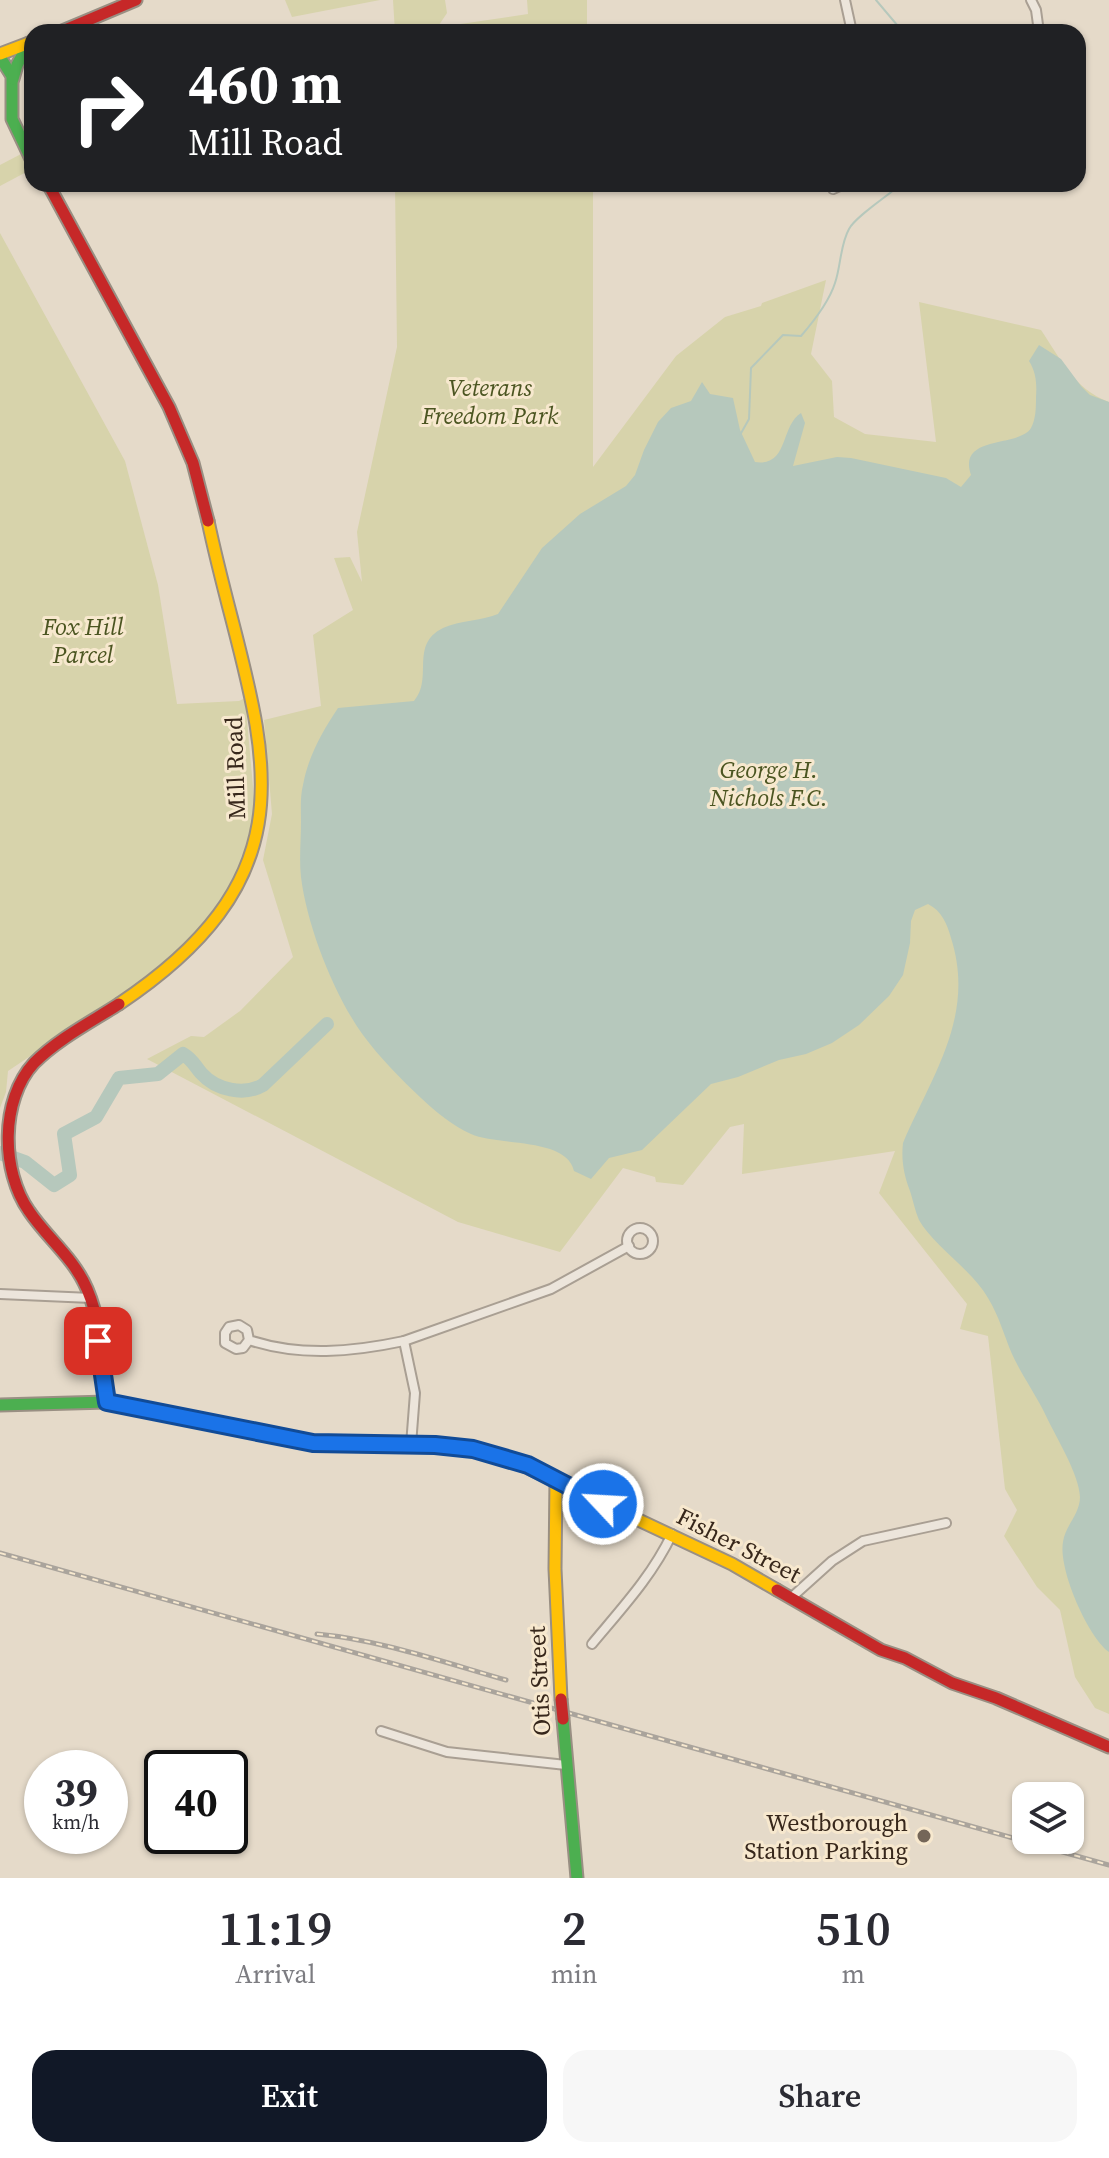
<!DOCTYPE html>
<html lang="en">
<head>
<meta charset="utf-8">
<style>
  :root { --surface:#fff; --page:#f7f7f7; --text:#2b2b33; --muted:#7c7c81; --accent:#111827 }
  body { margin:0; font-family:"Source Serif 4",serif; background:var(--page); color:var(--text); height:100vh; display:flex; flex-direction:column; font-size:30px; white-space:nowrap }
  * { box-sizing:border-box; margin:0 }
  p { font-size:26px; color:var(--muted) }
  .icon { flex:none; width:44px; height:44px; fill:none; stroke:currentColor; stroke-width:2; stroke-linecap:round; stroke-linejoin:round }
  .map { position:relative; height:1878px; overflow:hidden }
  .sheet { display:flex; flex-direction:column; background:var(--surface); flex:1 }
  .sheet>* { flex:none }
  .banner { position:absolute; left:24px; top:24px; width:1062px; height:168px; border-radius:24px; box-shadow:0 2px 6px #0004; background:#202124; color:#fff; overflow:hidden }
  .fabs { position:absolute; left:1012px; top:1782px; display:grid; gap:16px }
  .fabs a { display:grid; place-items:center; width:72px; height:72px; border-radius:16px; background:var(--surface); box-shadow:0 2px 6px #0004; font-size:40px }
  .speed { position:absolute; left:24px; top:1750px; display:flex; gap:16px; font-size:40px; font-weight:700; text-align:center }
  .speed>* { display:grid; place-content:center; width:104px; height:104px; border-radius:50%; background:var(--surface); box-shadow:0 2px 6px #0004; line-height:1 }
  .speed small { font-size:20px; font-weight:400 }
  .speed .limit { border:4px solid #111; border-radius:12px; background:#fff; color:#111 }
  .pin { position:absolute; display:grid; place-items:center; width:68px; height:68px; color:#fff; margin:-34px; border-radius:16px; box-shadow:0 4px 12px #0006 }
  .me { position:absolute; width:88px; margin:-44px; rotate:295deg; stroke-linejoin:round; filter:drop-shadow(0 0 6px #0008) }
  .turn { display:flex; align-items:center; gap:28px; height:168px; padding:0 32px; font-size:36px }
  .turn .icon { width:104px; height:104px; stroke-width:2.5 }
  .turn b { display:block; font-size:56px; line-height:68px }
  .eta { display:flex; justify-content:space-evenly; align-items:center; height:136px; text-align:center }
  .eta b { font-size:48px; font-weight:600; line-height:56px }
  .cta { display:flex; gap:16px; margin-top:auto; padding:16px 32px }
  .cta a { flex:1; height:92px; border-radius:24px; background:var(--accent); color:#fff; font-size:32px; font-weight:600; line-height:92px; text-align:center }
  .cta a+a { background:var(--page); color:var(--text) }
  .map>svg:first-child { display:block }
</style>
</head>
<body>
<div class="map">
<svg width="1109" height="1878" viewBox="0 0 1109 1878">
  <rect width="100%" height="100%" fill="#e5dac9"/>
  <g fill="#d7d3ab">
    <path d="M285,0H380L292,17Z"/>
    <path d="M393,0H445L447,13L439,25L440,27L528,14L527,0H587V32H395Z"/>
    <path d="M23,153L32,169L0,186V165Z"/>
    <path d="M395,184H593V467L676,356L725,317L761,306L762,303L826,280L811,354L832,381L834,417L865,434L936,442L919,302L1041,330C1062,361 1073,388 1109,402V1714L1095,1708L1075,1677L1060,1610L1037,1587L1004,1536L1017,1510L1005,1489L988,1336L960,1329L967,1304L879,1193L895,1151L742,1174L744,1124L730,1127L683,1185L656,1182L655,1177L623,1168L560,1252L458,1222L147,1059L191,1036L204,1037L240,1011L293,957L263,860L272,814L264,720L321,706L313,635L353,610L334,558L350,557L362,582L357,532L397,347Z"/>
    <path d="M0,233L125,461L158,585L177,704L239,701L245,698L255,809L247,851L228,892L205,927L172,961L8,1071L6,1092L0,1108Z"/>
  </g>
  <path fill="#b6c8bc" d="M1039,345L1061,359L1081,386L1090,395L1109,402V1652C1088,1637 1058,1569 1063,1542C1065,1526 1080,1514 1080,1497C1079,1474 1057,1439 1047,1418C1037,1396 1022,1376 1012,1354C1004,1335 999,1316 988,1298C972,1270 933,1245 919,1220C915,1211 913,1200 910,1191C904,1175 901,1160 903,1143C932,1075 976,1016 951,938C947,924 942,911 928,904L915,910L911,921L910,943L903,975L889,996L859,1025L832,1043L806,1054L779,1060L738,1077L711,1084L642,1150L609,1158L591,1179L574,1171C567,1137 497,1146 471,1134C453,1126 436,1112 421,1098C401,1079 380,1058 363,1035C334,995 307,926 301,877C299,859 301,840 301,822C301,810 300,797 303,785C308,757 322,732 338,708L414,701C434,678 409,645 443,628C460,620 481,621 498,614L542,548L580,514L626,486L635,475L644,450L658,422L671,408L691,401L702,382L710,394L733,398L740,430L755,462C789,467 780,426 801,413L805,423L793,466L837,457L851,458L946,478L961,487L971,475C957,434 1019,448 1031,428C1036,419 1036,407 1036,397C1037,384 1036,372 1029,361Z"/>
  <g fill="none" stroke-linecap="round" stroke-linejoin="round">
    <g stroke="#b6c8bc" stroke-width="2">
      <path d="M876,0L903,32"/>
      <path d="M740,435L749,419L751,368L783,335L801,336C814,321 829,302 835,283C841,266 840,245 849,229C856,216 888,196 901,184"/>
    </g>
    <path stroke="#b6c8bc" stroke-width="14" d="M0,1153L25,1162L54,1185L70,1175L64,1134L96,1117L119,1078L158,1074L183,1054C193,1060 194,1065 201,1073C216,1090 244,1096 263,1085L327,1024"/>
    <defs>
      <g id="street">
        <path d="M845,0L852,32"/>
        <path d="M1031,0L1036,10L1039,32"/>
        <path d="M833,189L844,184"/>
        <circle cx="640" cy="1241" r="13"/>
        <path d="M0,1294L91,1298"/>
        <path d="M249,1340L247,1330L239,1325L229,1327L225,1333V1343L236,1349L243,1348L249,1340C300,1357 352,1352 404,1341L415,1393L411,1445"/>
        <path d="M404,1341L551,1289L629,1246"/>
        <path d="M792,1597L832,1561L863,1541L946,1523"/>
        <path d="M592,1644C622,1608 652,1576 672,1534"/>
        <path d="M381,1731L447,1752L566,1765"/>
      </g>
      <g id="fast">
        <path d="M0,57L12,76V119L32,161"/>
        <path d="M13,79L17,65L29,43"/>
        <path d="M0,1405L107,1402L313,1443L442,1446"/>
        <path d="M563,1719L577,1878"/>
      </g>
      <g id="slow">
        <path d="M0,54L29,43"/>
        <path d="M119,1004C336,859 252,729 208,521"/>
        <path d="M442,1446L473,1449L509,1459L732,1564L777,1590"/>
        <path d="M556,1480L555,1569L561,1699"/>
      </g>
      <g id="jam">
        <path d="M60,32L136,0"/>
        <path d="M48,184L169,407L193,463L208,521"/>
        <path d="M107,1402C103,1364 102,1324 87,1289C74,1258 47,1238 29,1211C1,1171 0,1100 34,1063C58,1039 91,1022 119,1004"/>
        <path d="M777,1590L881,1650L905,1658L952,1683L996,1698L1109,1747"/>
      </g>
    </defs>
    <use href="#street" stroke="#a99f93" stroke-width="12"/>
    <use href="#fast" stroke="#998f83" stroke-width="15"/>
    <use href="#slow" stroke="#998f83" stroke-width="15"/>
    <use href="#jam" stroke="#998f83" stroke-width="15"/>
    <use href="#street" stroke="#ece5db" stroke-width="8"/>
    <use href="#fast" stroke="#4caf50" stroke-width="11"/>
    <use href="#slow" stroke="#ffc107" stroke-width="11"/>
    <use href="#jam" stroke="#c62828" stroke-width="11"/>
    <defs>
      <g id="rail">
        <path d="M0,1553L1109,1865"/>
        <path d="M317,1634C381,1640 443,1662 506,1680"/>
      </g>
    </defs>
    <use href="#rail" stroke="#aaa49c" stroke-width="5"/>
    <use href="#rail" stroke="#f7e8ce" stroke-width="2" stroke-dasharray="6" stroke-linecap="butt"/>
    <defs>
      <path id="jam-bridge" d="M561,1699L563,1719"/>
    </defs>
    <use href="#jam-bridge" stroke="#998f83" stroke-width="15" stroke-linecap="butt"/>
    <use href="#jam-bridge" stroke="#c62828" stroke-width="11"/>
  </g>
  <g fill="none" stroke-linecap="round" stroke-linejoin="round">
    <defs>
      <path id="route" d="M98,1341L107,1402L313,1443L435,1445L473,1449L528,1465L603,1504"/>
    </defs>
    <use href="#route" stroke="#114b97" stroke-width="20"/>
    <use href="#route" stroke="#1a73e8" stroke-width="14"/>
  </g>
  <circle fill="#746658" stroke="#f7e8ce" stroke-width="3" cx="924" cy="1836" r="8"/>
  <g text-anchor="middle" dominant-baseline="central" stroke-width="6" stroke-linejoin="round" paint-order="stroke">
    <g font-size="24" font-style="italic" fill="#4b5521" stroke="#f7e8ce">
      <text x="490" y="387">Veterans<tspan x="490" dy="28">Freedom Park</tspan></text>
      <text x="83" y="626">Fox Hill<tspan x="83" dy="28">Parcel</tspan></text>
      <text x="769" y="769">George H.<tspan x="769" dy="28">Nichols F.C.</tspan></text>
    </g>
    <g font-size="24" fill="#37271b" stroke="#f7e8ce">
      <text transform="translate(235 768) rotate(-92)">Mill Road</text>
      <text transform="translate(739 1545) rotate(27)">Fisher Street</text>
      <text transform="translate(539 1681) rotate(-93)">Otis Street</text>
    </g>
    <g font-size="24" fill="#37271b" stroke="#f7e8ce" text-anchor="end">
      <text x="908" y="1822">Westborough<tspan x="908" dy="28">Station Parking</tspan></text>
    </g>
  </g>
</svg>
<div class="fabs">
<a><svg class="icon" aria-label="layers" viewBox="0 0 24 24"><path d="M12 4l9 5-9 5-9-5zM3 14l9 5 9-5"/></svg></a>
</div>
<div class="speed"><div>39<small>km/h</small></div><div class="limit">40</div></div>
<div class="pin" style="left:98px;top:1341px;background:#d93025"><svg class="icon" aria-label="arrive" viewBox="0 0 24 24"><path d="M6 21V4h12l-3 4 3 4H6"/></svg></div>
<svg class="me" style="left:603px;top:1504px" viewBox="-20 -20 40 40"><circle r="17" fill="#1a73e8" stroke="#fff" stroke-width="3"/><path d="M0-11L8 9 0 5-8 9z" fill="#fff"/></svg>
<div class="banner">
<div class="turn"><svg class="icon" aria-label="right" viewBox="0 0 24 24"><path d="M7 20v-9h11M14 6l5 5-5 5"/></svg><div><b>460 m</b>Mill Road</div></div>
</div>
</div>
<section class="sheet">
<div class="eta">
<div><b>11:19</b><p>Arrival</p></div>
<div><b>2</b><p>min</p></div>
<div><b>510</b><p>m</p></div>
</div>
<div class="cta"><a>Exit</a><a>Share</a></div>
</section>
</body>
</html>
